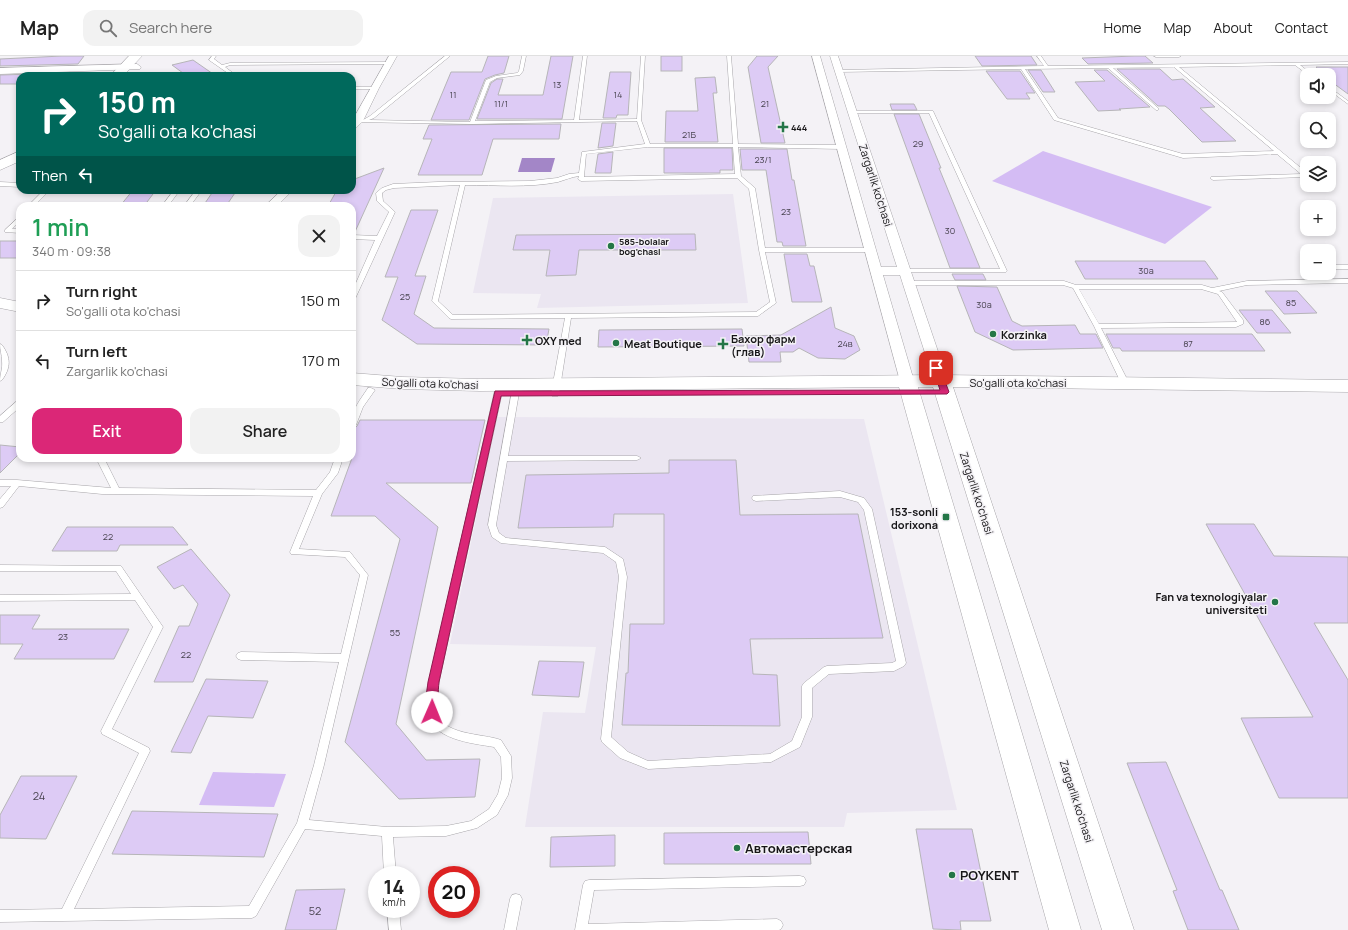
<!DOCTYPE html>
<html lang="en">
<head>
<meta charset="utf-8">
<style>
  :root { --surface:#fff; --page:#f2f2f2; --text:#222; --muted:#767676; --line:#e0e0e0; --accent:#db2777 }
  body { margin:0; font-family:Manrope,sans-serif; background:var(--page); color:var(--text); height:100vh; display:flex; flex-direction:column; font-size:15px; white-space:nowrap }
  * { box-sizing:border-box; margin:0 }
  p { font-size:13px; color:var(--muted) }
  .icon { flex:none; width:22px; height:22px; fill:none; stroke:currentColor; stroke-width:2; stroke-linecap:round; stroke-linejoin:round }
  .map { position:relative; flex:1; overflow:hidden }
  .panel { position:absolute; left:16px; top:146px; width:340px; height:260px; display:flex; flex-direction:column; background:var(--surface); border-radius:12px; box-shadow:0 2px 6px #0003 }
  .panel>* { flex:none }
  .banner { position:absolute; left:16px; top:16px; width:340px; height:122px; border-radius:12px; box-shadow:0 2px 6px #0003; background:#00695c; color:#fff; overflow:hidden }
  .tools { position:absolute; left:1300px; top:12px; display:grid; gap:8px }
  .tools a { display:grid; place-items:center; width:36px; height:36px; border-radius:8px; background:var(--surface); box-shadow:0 2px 6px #0003; font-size:20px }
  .speed { position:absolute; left:368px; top:810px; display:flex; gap:8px; font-size:20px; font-weight:700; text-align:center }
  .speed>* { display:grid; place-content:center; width:52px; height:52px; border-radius:50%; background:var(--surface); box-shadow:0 2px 6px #0003; line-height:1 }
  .speed small { font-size:10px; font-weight:400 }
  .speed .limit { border:6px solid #d22; background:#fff; color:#111 }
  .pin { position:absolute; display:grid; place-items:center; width:34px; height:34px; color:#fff; margin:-17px; border-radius:8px; box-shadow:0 2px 6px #0006 }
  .me { position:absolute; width:44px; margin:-22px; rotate:1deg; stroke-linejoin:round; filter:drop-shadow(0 0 3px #0008) }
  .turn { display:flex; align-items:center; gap:14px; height:84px; padding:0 16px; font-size:18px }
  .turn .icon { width:52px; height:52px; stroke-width:2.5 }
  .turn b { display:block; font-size:28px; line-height:34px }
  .then { display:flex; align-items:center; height:38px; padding:0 16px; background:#0003; gap:8px; font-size:15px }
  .round { display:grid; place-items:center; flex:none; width:42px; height:42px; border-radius:12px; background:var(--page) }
  .overview { display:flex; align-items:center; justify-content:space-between; height:68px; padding:0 16px }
  h1 { font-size:24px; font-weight:600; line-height:30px; color:#1e9e55 }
  .cta { display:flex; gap:8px; margin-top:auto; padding:8px 16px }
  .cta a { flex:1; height:46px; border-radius:12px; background:var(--accent); color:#fff; font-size:16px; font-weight:600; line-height:46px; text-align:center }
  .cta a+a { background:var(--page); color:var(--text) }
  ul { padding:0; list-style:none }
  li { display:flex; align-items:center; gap:12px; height:60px; padding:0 16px; border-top:1px solid var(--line) }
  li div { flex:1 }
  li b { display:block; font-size:15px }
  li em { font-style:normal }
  header { display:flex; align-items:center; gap:24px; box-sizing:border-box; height:56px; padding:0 20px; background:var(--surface); border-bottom:1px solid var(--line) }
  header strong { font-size:19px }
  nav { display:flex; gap:22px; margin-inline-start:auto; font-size:14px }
  .search { width:280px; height:36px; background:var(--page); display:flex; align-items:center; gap:10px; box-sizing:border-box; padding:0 14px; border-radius:12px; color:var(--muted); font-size:15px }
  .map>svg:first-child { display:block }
</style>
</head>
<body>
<header>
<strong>Map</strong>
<div class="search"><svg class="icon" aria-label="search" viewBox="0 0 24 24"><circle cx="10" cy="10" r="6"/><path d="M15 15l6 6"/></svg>Search here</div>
<nav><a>Home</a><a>Map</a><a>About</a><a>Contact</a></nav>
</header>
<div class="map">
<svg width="1348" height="874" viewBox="0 0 1348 874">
  <rect width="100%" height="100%" fill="#f4f2f6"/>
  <g fill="#ebe6f1">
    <path d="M733,138L748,247L537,252L541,238L473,237L493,142Z"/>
    <path d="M497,361L864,363L957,754L847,757L844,771H525L543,656L585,657L596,591L450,588Z"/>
  </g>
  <g fill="#d4bcf4">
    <path d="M1043,95L1212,151L1165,188L992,125Z"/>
    <path d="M213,716L286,718L274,751L199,749Z"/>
  </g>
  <path fill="#a386c7" d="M522,102H555L551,116H518Z"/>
  <g fill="#ddcbf5" stroke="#b6b5b8">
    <path d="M62,0H84L78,8L0,10V3Z"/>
    <path d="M488,0H509L504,17L495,19L485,23L469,64H431L451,16H482Z"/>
    <path d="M551,0H573L562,63H477L491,27L497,23H503L498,39H543Z"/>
    <rect x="661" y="0" width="21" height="15"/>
    <path d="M757,0H778L768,11L785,87H761L748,11Z"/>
    <path d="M975,0H1031L1037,9L982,10Z"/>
    <path d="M1135,0H1145L1153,7L1088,8L1082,2Z"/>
    <path d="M193,4L216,20H187L172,9Z"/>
    <path d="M1316,11H1348V38L1329,24V19H1322L1314,13H1318Z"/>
    <path d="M1117,13H1160L1172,24L1183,23L1215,51L1200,52L1236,85L1202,86L1169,53L1165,50H1158Z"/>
    <path d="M1028,14H1041L1055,36H1043Z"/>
    <path d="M1094,14H1107L1150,51L1119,53L1121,54L1098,55L1075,26L1105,25Z"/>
    <path d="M986,15H1020L1035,37H1026L1030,43H1007Z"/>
    <path d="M610,16H631L628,59H617L616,62H603Z"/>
    <path d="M72,17L69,20H20V28H0V19Z"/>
    <path d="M715,21L717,37H713L718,86H665L666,55H698L695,22Z"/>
    <path d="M890,48H914L917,54H892Z"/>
    <path d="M894,58H919L941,112H939L980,212H950Z"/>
    <path d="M602,67H616L613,90L598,92Z"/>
    <path d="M561,68L559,83H493L482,119H418L432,83H423L429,69Z"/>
    <path d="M664,92H732L733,114H720V117H664Z"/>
    <path d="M740,93H787L792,124H794L806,190H783L782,186H777L766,114H742Z"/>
    <path d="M613,96L611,117H595L598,98Z"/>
    <path d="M384,112L354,178H352V150H328L337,134H352V124Z"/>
    <path d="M133,134H156L144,150H120Z"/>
    <path d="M214,134H237L226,150H203Z"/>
    <path d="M411,154H438L415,220H426L414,258L434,272L549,273L546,289L417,288L382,264L398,221H385Z"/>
    <path d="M695,178L696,194H579L576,219L546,220L550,194H513L516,179Z"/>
    <rect x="0" y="185" width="20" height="17"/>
    <path d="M784,198H807L810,210H814L822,246H792Z"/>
    <path d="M1075,205H1205L1218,223H1085Z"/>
    <path d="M952,218H983L986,224H955Z"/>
    <path d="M957,230L997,231L1012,265L1022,270L1075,269L1080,278H1096L1103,292L1013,294L975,276Z"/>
    <path d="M1265,235H1297L1317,257L1284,258Z"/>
    <path d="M831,251L835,272L854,280L860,294L845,303L818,302L799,292L793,296H780L781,306H749L746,280L781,279Z"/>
    <path d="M1239,254H1272L1291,277H1257Z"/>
    <path d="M742,273L744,290L598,291L599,274Z"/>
    <path d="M1106,278H1252L1265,295H1122L1120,292H1113Z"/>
    <path d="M360,364H485L471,427H386L438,471L396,668L426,704L480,703L475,741L399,743L345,686L400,483L375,460H331L352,402V375L357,370Z"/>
    <path d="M0,389L20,391V397L0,417Z"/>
    <path d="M669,404H736L740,459L858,458L883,582L750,583L753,618L777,619L780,670L622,669L626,617H628L630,568H664V458H614L613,471L518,472L526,419L669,417Z"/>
    <path d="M1206,468H1254L1274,500L1348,501V567H1314L1348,624V742H1279L1241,662L1313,661Z"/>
    <path d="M67,471H173L188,489H120L117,495H52Z"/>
    <path d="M191,493L230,539L193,626H154L179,570H189L198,548L183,529L174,533L157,511Z"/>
    <path d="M0,559H40L32,573H129L114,603H14L23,588H0Z"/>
    <path d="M539,605L584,606L579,641L532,639Z"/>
    <path d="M206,623L268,625L253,662L208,660L191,697L171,696Z"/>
    <path d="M1166,706L1220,834H1222L1239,874H1188L1173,835L1177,834L1127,707Z"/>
    <path d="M21,720H77L46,783L0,782V759Z"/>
    <path d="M132,755L278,758L264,801L112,798Z"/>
    <path d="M916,773H972L991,865H960L961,874L933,873Z"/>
    <path d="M808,776L811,808H664V777Z"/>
    <path d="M615,779V810L550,811L551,781Z"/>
    <path d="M345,833L336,874H285L296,834Z"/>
  </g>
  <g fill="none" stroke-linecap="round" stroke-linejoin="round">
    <defs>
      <g id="service">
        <path d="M212,0H216L214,3L222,9L230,7L389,6L391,7L389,8L230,9L225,11L237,20H232L209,4Z"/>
        <path d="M445,0H450L374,62L369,64L470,66L486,24L496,20L517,17L519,15L522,0H526L523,15L520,19L497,22L490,26L475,65L574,64L583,0H587L579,64L637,63L641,0H645L641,64L650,88H733L727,0H731L738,88L842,89L845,91L842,93L738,91L741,120L755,132L765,192H871L874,194L871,196H765L776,247L758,260L571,262L559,338L558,340H552L551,338L565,262L451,263L449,262L432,245L460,129L394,132L386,134L382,137L383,145L395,156L355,243L352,245V236L375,184L352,183V179L377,180L389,156L377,145L376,137L382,132L393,128L438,126L530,125L557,122L569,118L579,117L582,96L645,88L637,65L472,68L352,66V64H363L370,60ZM648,91H733L735,118L584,121L586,98ZM579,120L578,123L581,125L737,122L749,133L759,194L770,246L756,256L453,259L438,245L465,129C496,129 528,132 558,126C565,124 571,121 579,120Z"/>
        <path d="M1037,0H1041L1048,10L1348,6V8L1300,9L1313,19H1308L1295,9L1179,11L1307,117L1306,121L1213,124L1210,122L1211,121L1301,118L1277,98L1183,102L1054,64L1021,13L839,16L837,15L839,14L1044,10ZM1174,11L1274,95L1183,98L1058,62L1025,13L1108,12L1156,54H1158V52L1113,12Z"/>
        <path d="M1154,0H1181L1179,1H1156Z"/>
        <path d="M352,31H374L376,32L374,33H352Z"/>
        <path d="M1329,31L1348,45V48L1329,34Z"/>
        <path d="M851,55H933L1007,215L1006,216H903V214L905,213H1000L929,57H853L851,56Z"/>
        <path d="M0,126L20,127V131L0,130Z"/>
        <path d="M44,134H50L34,150H28Z"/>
        <path d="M174,134H180L168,150H162Z"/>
        <path d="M196,134H202L190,150H184Z"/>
        <path d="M20,160V165L12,173H20V177L5,176V174Z"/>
        <rect x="1329" y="209" width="19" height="4"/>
        <path d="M1348,223V227L1247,229L1219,235L1222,236L1243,264V268L1236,271L1101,272L1129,327L1125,329L1121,327L1094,270L1073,232L1063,229H909L906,227L909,225H1064L1076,229H1202L1212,232L1247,225ZM1079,233H1201L1218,238L1237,266L1099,268Z"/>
        <path d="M0,288L2,289C11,301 11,312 2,324L0,325C0,318 3,312 2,305C2,299 0,294 0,288Z"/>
        <path d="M368,332H371L375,334L363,351L356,369L352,371C352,353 358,347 368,332Z"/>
        <path d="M495,335H501L502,337L439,626C438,635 435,645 436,654C441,680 482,677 501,684L511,700L512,722L508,739L497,759L477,772L446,780L393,781L396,819H384L382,780L305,773L256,860L252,862L0,866V854L62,853L139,697L102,678L101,675L153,571L135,544L0,545V539L131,538L116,515H0V509L121,510L163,571L112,673L149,692L150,695L74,853L249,850L297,767L314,709L339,606L241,604L238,603L236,600L238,597L241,596L341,598L360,519L345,501L291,498L290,496L313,440L102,438L19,430L3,451L0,452V443L11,430H0V424H17L111,432L96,402H104L119,432L316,434L330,416L335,402H343L338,417L322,438L299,493L350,496L368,519L324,709L309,764L387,771L446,770L471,765L489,753L498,738L502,722L501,701L494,691C471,687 431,684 426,654C425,645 428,635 429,626Z"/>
        <path d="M512,335H518L519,337L508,400H637L641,402L637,404L507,405L496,469L499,477L506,482L605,491L623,503L627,521L611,681L628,696L648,705L770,698L792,685L802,661V630L804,627L824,611L827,610L892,607L896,605L864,454L858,446L840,441L756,445L753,444L752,442L753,440L840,435L864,442L872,453L906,607L904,610L894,615L829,618L812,632V661L800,691L771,706L648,713L620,702L602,686L601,683L619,521L616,506L603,497L501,487L492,481L488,469Z"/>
        <path d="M17,345H20V351L3,366H0V360Z"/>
        <path d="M800,820L804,821L806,825L804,829L800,830L594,834L588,868L777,863L781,865L783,869L781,873L779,874H575L583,829L585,825L589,824Z"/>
        <path d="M516,838L520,839L522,843L516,874H504L510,843L512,839Z"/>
        <path d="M387,853H399L401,874H389Z"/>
      </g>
      <g id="minor">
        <path d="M389,0H397L379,32L363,65L355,73L352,74V65Z"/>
        <path d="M812,0H820L881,211H897L830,0H838L948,325L946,328L941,329L936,328L934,325L900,219H883L914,325L912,328L907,329L902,328L900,325Z"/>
        <path d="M137,8L141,11L140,13L0,18V12Z"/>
        <path d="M282,134H293L277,150H265Z"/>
      </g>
      <g id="secondary">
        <path d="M129,0H142L123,20H110Z"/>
        <path d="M20,95V105L0,114V104Z"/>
        <path d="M0,242L20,246V256L0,252Z"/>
        <path d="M352,317L402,321L480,323L941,319L1348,324V336L953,331L1134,874H1102L933,331H918L1081,874H1049L899,331L480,335L402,333L352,329Z"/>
      </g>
    </defs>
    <use href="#service" stroke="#a8a6aa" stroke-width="1"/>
    <use href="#minor" stroke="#a8a6aa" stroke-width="1"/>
    <use href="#secondary" stroke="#a8a6aa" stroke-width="1"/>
    <use href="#service" fill="#fff" fill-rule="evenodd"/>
    <use href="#minor" fill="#fff" fill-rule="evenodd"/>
    <use href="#secondary" fill="#fff" fill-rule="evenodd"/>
  </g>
  <path fill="#db2777" stroke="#8e194d" d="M934,310H939L940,312L949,336L947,338L501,340L439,626C438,633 438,655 436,660L432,661L428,660C423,650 427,636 428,626L495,335L940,334L933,312Z"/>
  <g fill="#247647" stroke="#f4f2f6" stroke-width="1.5">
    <path d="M781 65h4v4h4v4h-4v4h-4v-4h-4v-4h4z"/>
    <circle cx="611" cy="190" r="4"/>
    <circle cx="993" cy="278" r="4"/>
    <path d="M525 278h4v4h4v4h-4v4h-4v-4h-4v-4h4z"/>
    <circle cx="616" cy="287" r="4"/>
    <path d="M721 282h4v4h4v4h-4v4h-4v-4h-4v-4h4z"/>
    <rect x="942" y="457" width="8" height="8" rx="2"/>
    <circle cx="1275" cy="546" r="4"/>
    <circle cx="737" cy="792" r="4"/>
    <circle cx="952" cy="819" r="4"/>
  </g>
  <g text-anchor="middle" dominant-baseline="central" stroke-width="3" stroke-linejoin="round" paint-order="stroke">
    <g font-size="9" fill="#48434f">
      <text x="557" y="28">13</text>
      <text x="453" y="38">11</text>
      <text x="618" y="38">14</text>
      <text x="501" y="47">11/1</text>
      <text x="765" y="47">21</text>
      <text x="689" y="78">21Б</text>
      <text x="918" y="87">29</text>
      <text x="763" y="103">23/1</text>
      <text x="786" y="155">23</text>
      <text x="950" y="174">30</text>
      <text x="1146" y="214">30a</text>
      <text x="405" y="240">25</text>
      <text x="1291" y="246">85</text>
      <text x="984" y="248">30a</text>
      <text x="1265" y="265">86</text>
      <text x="845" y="287">24в</text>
      <text x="1188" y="287">87</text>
      <text x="108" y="480">22</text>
      <text x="395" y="576">55</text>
      <text x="63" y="580">23</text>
      <text x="186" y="598">22</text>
    </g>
    <g font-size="9" font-weight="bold" fill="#171618" stroke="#f4f2f6" text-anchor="start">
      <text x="791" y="71">444</text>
      <text x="619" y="185">585-bolalar<tspan x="619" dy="10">bog'chasi</tspan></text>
    </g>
    <g font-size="11" fill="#171618" stroke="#f4f2f6">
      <text transform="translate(876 129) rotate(72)">Zargarlik ko'chasi</text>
      <text x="1018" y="326">So'galli ota ko'chasi</text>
      <text transform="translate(430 327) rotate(2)">So'galli ota ko'chasi</text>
      <text transform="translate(977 437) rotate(72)">Zargarlik ko'chasi</text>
      <text transform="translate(1077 745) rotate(72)">Zargarlik ko'chasi</text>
    </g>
    <g font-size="11" font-weight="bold" fill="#171618" stroke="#f4f2f6" text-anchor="start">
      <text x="1001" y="278">Korzinka</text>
      <text x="731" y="282">Бахор фарм<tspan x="731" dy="13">(глав)</tspan></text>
      <text x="535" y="284">OXY med</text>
      <text x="624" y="287">Meat Boutique</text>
      <text x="938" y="455" text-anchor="end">153-sonli<tspan x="938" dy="13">dorixona</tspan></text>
      <text x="1267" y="540" text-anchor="end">Fan va texnologiyalar<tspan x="1267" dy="13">universiteti</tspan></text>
    </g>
    <g font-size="11" fill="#48434f">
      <text x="39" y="739">24</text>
      <text x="315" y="854">52</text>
    </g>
    <g font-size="13" font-weight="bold" fill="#171618" stroke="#f4f2f6" text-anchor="start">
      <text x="745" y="792">Автомастерская</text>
      <text x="960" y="819">POYKENT</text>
    </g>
  </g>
</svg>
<div class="tools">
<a><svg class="icon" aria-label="sound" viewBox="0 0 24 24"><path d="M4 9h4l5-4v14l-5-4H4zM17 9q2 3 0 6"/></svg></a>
<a><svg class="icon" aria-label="search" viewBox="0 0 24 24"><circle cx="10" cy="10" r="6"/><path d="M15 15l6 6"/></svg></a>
<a><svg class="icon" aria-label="layers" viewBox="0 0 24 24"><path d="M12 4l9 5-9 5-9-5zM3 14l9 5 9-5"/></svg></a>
<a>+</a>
<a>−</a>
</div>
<div class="speed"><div>14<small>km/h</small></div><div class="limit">20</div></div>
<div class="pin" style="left:936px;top:312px;background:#d93025"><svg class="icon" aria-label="arrive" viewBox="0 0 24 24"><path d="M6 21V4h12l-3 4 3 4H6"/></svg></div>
<svg class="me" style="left:432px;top:656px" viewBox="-20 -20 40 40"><circle r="19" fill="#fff"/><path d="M0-13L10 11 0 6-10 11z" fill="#db2777"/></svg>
<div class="banner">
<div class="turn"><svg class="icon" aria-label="right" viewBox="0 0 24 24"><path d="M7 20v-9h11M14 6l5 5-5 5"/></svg><div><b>150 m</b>So'galli ota ko'chasi</div></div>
<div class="then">Then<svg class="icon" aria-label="left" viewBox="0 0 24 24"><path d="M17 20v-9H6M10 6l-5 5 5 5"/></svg></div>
</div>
<section class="panel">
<div class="overview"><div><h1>1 min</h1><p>340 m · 09:38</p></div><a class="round"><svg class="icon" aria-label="close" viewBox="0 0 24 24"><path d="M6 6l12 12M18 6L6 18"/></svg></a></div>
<ul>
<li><svg class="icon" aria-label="right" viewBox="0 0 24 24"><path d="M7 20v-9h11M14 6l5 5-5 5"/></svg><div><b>Turn right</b><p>So'galli ota ko'chasi</p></div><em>150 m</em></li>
<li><svg class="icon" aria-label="left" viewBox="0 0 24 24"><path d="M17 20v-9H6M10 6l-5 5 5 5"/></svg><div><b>Turn left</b><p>Zargarlik ko'chasi</p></div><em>170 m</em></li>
</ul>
<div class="cta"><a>Exit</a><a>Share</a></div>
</section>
</div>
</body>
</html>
